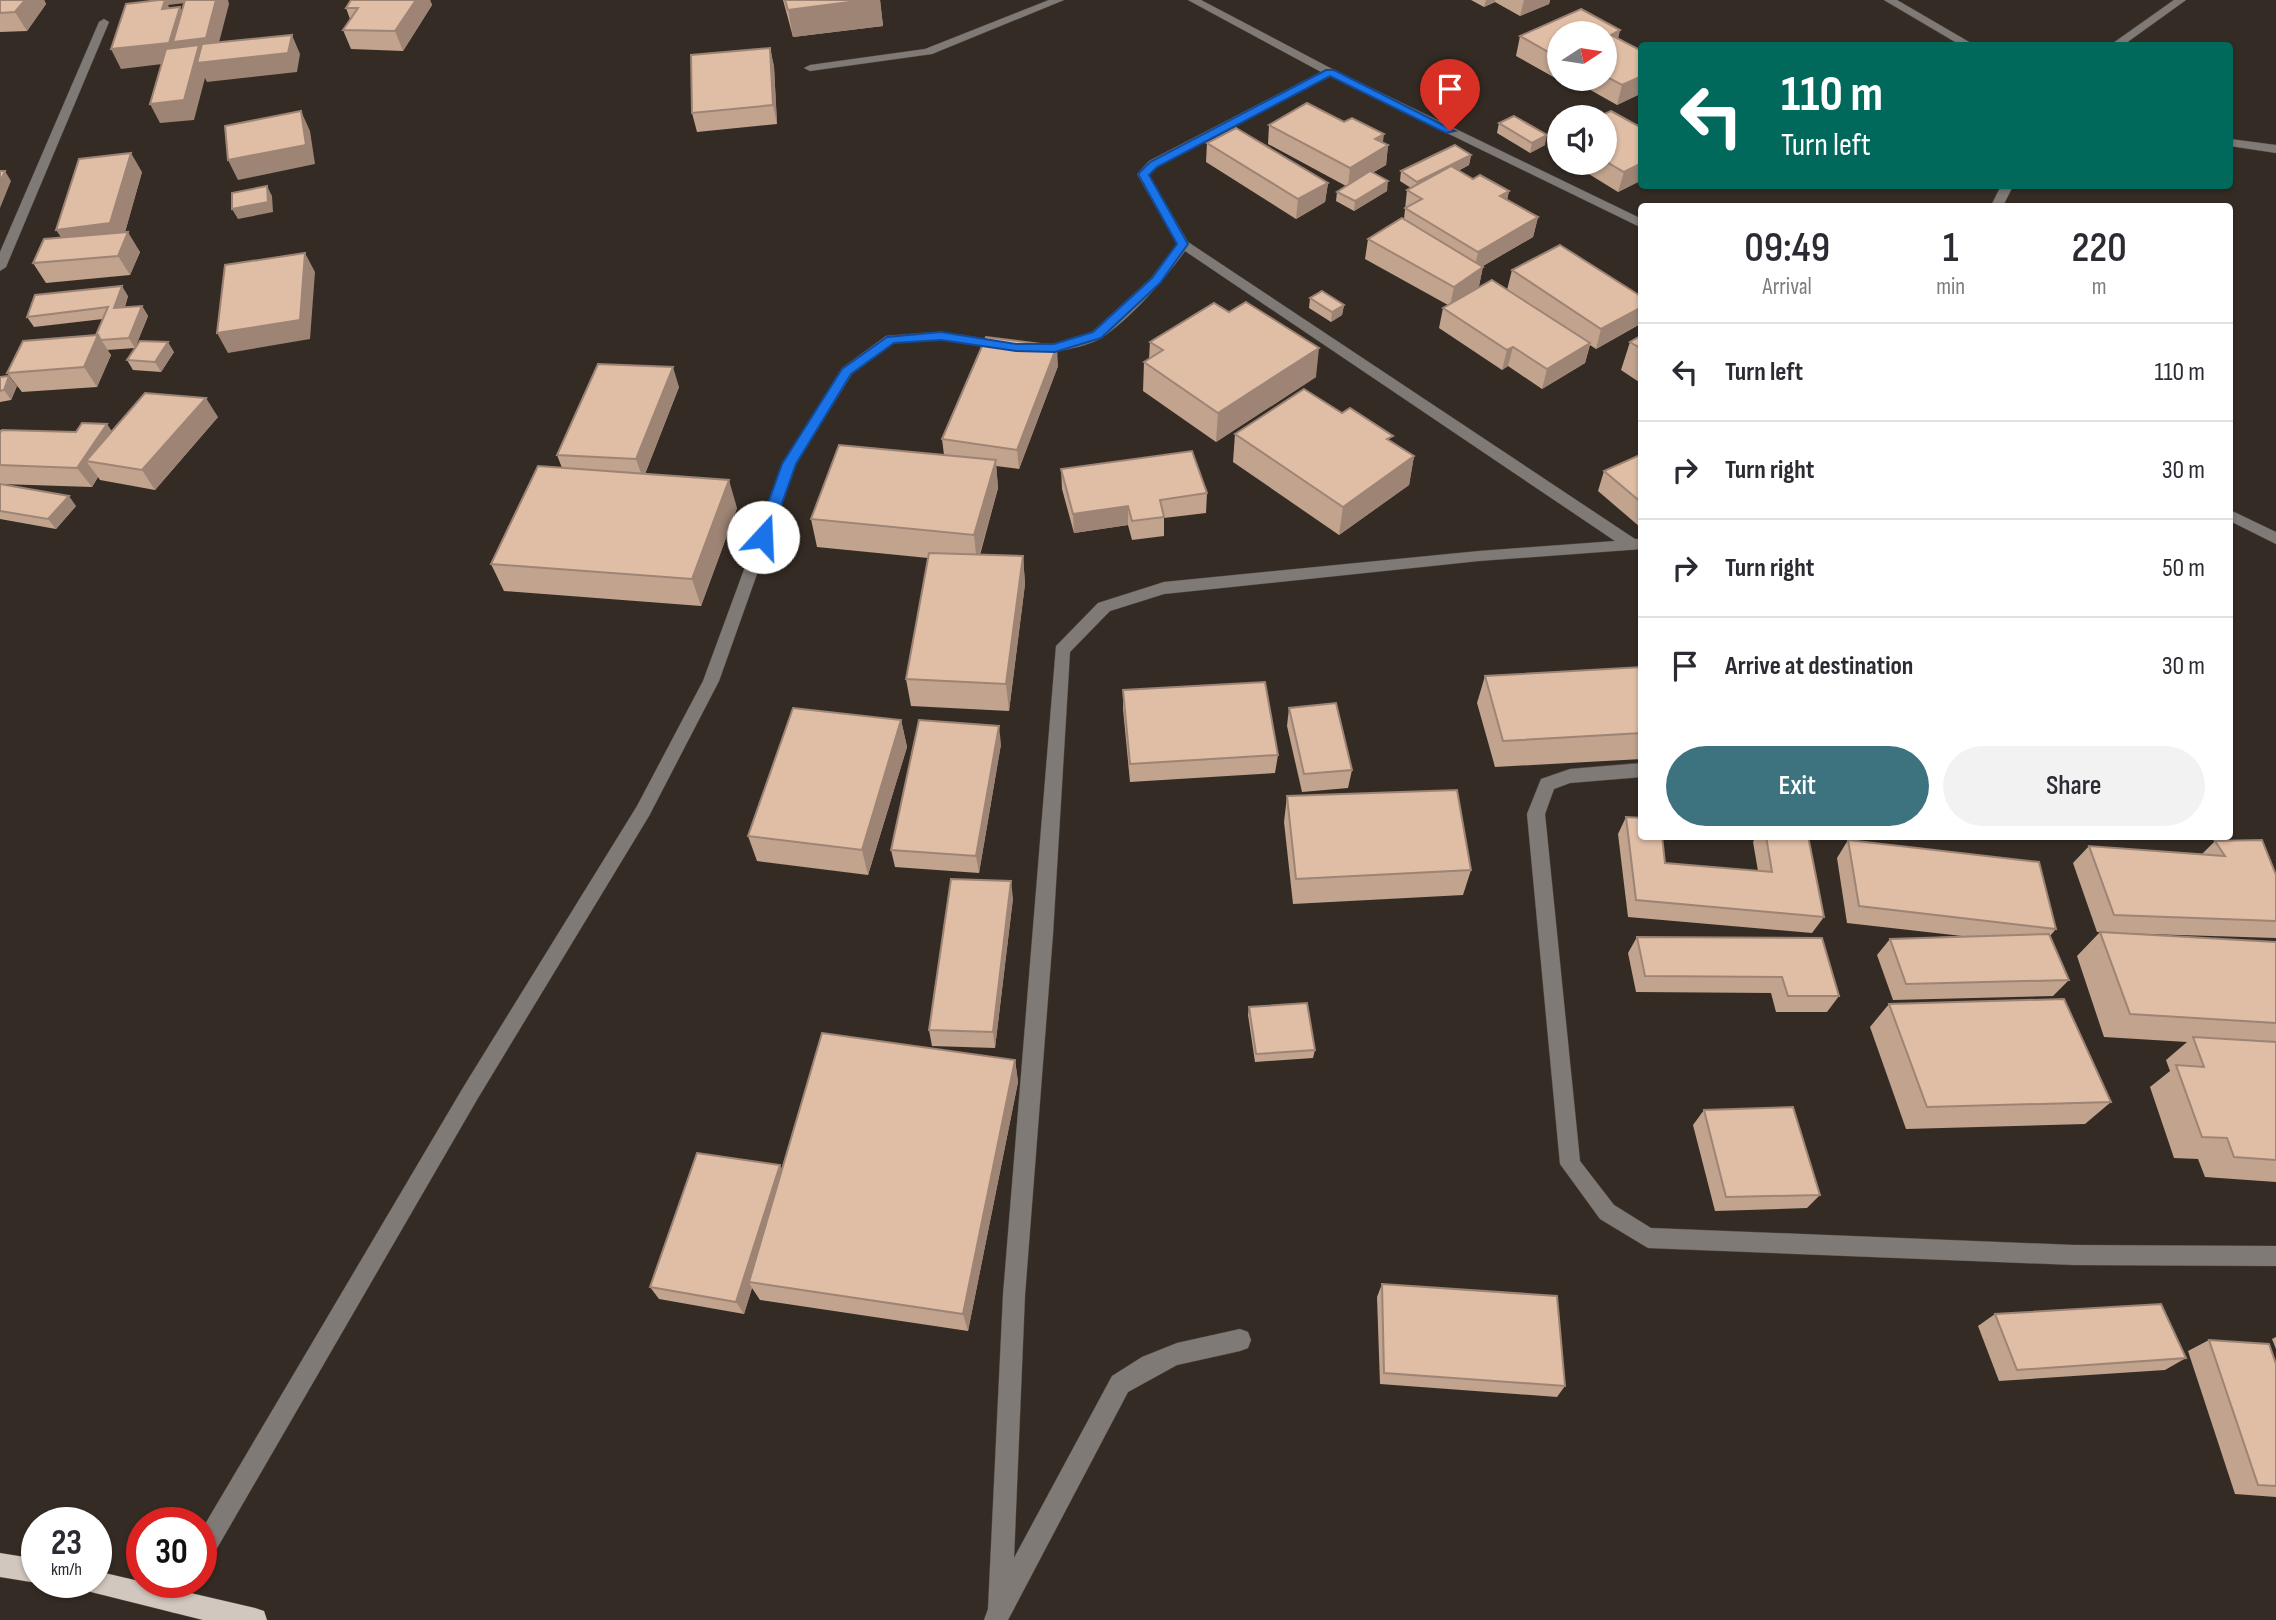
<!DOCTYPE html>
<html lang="en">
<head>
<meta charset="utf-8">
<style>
  :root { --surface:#fff; --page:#f2f2f3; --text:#2b2b33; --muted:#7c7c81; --line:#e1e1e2; --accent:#3d737f }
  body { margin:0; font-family:"Sofia Sans Condensed",sans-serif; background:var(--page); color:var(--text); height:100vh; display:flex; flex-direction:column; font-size:26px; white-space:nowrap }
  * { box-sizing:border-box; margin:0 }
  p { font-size:23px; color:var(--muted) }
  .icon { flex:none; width:38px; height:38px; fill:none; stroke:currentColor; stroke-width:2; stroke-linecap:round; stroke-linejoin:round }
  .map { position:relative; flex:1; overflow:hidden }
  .drawer { position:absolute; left:1638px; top:203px; width:595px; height:637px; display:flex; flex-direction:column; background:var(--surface); border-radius:7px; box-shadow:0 2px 5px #0004 }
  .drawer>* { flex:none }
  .top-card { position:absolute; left:1638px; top:42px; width:595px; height:147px; border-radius:7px; box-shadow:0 2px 5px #0004; background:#00695c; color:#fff; overflow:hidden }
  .needle { width:46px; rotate:78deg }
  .tools { position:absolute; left:1547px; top:21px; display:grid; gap:14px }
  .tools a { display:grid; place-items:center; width:70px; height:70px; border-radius:50%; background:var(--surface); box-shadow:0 2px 5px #0004; font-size:35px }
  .speed { position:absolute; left:21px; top:1507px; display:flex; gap:14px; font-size:35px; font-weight:700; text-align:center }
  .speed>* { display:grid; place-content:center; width:91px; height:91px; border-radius:50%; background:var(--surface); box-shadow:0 2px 5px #0004; line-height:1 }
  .speed small { font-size:18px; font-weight:400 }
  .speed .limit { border:10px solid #d22; background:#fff; color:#111 }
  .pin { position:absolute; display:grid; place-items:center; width:60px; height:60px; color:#fff; margin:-72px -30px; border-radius:50% 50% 50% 0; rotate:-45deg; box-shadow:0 0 7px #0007 }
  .pin .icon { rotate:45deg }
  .me { position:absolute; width:77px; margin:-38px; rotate:20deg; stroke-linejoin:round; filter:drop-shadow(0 0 5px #0008) }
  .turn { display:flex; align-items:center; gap:24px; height:147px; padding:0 28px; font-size:32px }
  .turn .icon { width:91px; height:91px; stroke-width:2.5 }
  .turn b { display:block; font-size:49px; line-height:60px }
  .eta { display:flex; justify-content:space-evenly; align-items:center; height:119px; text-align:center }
  .eta b { font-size:42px; font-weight:600; line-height:49px }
  .cta { display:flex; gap:14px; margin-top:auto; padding:14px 28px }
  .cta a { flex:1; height:80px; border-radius:42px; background:var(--accent); color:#fff; font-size:28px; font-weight:600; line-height:80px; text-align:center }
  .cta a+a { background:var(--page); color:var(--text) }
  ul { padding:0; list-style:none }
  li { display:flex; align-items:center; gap:21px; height:98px; padding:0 28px; border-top:2px solid var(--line) }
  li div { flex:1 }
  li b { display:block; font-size:26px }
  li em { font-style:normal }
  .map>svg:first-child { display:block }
</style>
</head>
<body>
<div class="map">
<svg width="2276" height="1620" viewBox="0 0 2276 1620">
  <rect width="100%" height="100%" fill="#342b24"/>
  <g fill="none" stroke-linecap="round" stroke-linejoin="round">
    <defs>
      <g id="minor">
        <path d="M1049,0H1064L932,54L810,71L804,68L810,65L925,49Z"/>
        <path d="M1188,0H1201L1334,70L1642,219V228L1330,76L1157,167L1149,175L1188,242L1635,539H1642V549L1479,561L1164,594L1110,611L1070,652L1053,934L1025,1295L1014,1558L1112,1376L1142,1357L1177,1343L1240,1329L1248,1332L1251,1340L1248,1348L1240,1351L1177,1365L1128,1392L1008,1620H984L988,1609L1003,1295L1056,646L1098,603L1164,582L1479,551L1615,541L1185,251C1164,280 1133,316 1103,337C1088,347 1048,355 1030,351V345L1053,344L1092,332L1151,278L1177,244L1137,174L1149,161L1321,72Z"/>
        <path d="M1884,0H1897L1976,46H1962Z"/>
        <path d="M2174,0H2186L2122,46H2109Z"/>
        <path d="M104,19L109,22L6,267L0,271V252L99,22Z"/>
        <path d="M2230,139L2276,145V153L2230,146Z"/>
        <path d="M2001,186H2013L2003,206H1991Z"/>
        <path d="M941,332L1007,342L1014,346L1007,350L941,340L894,343L852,374L796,464L719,681L649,816L478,1098L209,1562L201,1566V1531L464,1086L637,806L703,681L784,461L842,368L886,336Z"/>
        <path d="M2230,510L2276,532V544L2230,521Z"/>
        <path d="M1642,763V777L1570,783L1554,789L1545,814L1580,1161L1614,1205L1651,1228L2074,1245L2276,1246V1266L2074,1265L1648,1248L1600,1219L1560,1164L1527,814L1541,779L1570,769Z"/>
        <path d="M172,1582H197L183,1610L174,1613L165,1610L162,1601Z"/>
      </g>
      <g id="major">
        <path d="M0,1553L37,1559V1582H39L37,1583L0,1577Z"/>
        <path d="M96,1571L255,1608L264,1611L267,1620H203L83,1590L79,1582H96Z"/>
      </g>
    </defs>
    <use href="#minor" stroke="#504741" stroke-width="1"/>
    <use href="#major" stroke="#504741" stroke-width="1"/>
    <use href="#minor" fill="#7f7a76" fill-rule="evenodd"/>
    <use href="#major" fill="#d1c7bf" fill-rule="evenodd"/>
  </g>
  <g fill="#c1a38e">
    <path d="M0,0H44L46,4L27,31L0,32Z"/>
    <path d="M351,0H430L432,5L403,51L351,49L343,30L350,19L346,8Z"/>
    <path d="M783,0H880L883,26L793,37Z"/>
    <path d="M1471,0H1550L1549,4L1520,16L1495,2L1484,7Z"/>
    <path d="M1581,9L1620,30L1618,38L1642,51V93L1617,105L1571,79H1605V33H1559V78L1557,79L1516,56L1520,36Z"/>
    <path d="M770,48L774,67L777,124L697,132L692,113Z"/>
    <path d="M1605,117L1642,128V180L1618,192L1571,163H1605Z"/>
    <path d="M1499,123L1545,145L1530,153L1497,133Z"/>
    <path d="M1269,125L1383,142L1388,145L1386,165L1372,173L1387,191L1354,211L1336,201L1337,192L1346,186L1268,144Z"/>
    <path d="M1559,142V156L1557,154Z"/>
    <path d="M1207,143L1328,183L1325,202L1296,219L1206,162Z"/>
    <path d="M1471,155L1469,165L1458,171L1473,179L1509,191L1507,200L1538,217L1533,237L1483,266L1479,286L1468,294L1526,302L1507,290L1512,270L1642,297V323L1596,349L1590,345L1585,363L1542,389L1508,366L1502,370L1439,328L1443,308L1448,305L1365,259L1368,239L1404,219L1407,190L1411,188L1400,181L1401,171Z"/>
    <path d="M142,172L125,232L140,252L130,275L46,283L33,263L61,238Z"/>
    <path d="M128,296L125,307L142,306L148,316L135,348L107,350L111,355L97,387L22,392L7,373L96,335L103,319L34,327L27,317Z"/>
    <path d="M1310,298L1344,305L1342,315L1331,322L1309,308Z"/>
    <path d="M1642,335V384L1621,370L1630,342Z"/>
    <path d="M1150,342L1316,377L1216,442L1143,391L1144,362L1149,359Z"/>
    <path d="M174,352L161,372L133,370L127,360Z"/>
    <path d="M1058,366L1019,469L996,466L998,488L980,555L1023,556L1025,584L1009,711L911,706L906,679L928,558L817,547L811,519L944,455L942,439Z"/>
    <path d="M0,377L17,386L11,400L0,402Z"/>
    <path d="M679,387L645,474L737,508L701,606L504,591L491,564L562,468L557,455Z"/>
    <path d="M1342,413L1392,442L1414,456L1409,485L1339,535L1233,462L1235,434Z"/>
    <path d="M218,417L155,490L100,480L98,477L92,487L0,484V430L76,432L112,431Z"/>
    <path d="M1642,454V526L1640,527L1598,491L1604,471Z"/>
    <path d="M1061,469L1207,493L1206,513L1164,518V536L1132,540L1128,525L1074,533L1062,489Z"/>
    <path d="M0,484L76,506L56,529L0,519Z"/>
    <path d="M1642,667V759L1495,767L1477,703L1485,676Z"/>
    <path d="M1123,690L1278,755L1275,773L1130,782L1123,709Z"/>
    <path d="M1289,708L1352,770L1348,788L1302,792L1287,726Z"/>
    <path d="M901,720L907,747L868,875L757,861L748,836Z"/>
    <path d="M1001,744L979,873L895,867L891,850Z"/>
    <path d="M1287,796L1471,870L1463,895L1293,904L1284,822Z"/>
    <path d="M1626,817L1665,863L1758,871L1753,842L1756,836H1808L1824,917L1812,933L1628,917L1618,834Z"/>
    <path d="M1848,840L2056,929L2050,936L2069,980L2053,996L1893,1000L1877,955L1890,939L1962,936L1847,923L1837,858Z"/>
    <path d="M2215,841L2276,875V938L2114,933L2276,942V1182L2205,1177L2198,1159L2174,1158L2150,1087L2170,1071L2166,1060L2187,1042L2104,1037L2077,956L2100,932H2097L2073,863L2089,846L2202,854Z"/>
    <path d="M1013,898L995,1048L932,1046L929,1030Z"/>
    <path d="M1637,937L1822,938L1839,996L1827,1012H1776L1771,993L1636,992L1628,953Z"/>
    <path d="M1889,1004L2111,1102L2085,1124L1906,1129L1870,1027Z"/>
    <path d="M1249,1007L1315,1050L1313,1058L1255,1062L1248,1015Z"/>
    <path d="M1015,1060L1018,1082L968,1331L760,1300L752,1288L744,1314L659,1299L650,1287L782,1169Z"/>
    <path d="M1704,1110L1820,1195L1807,1208L1715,1211L1693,1125Z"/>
    <path d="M1382,1284L1565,1386L1557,1397L1380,1384L1377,1297Z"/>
    <path d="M1995,1314L2186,1358L2165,1370L1999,1381L1978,1326Z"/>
    <path d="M2276,1337V1349L2272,1339Z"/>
    <path d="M2209,1340L2276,1364V1497L2235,1494L2188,1351Z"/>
  </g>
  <g fill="#9d8474">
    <path d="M25,0H44L46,4L27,31L15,12Z"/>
    <path d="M154,0H212L168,5L175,18L157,6Z"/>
    <path d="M216,0H228L229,4L215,58L292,35L300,54L297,72L207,82L205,78L194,120L160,123L150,104L179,62L121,69L111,49L180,7L189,26Z"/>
    <path d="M416,0H430L432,5L403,51L395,31Z"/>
    <path d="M865,0H880L883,26L793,37L788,10Z"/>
    <path d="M1486,0H1495V2L1484,7Z"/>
    <path d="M1524,0H1550L1549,4L1520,16Z"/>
    <path d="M1620,30L1615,50L1611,35Z"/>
    <path d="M770,48L774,67L777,124L773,105Z"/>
    <path d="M1642,76V93L1617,105L1622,85Z"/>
    <path d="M301,111L310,131L315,164L238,180L228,160Z"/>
    <path d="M1384,134L1382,149L1388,145L1386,165L1348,187L1350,168L1375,139Z"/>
    <path d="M1547,135L1545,145L1530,153L1532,143Z"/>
    <path d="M131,153L142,172L122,243L69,249L56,230Z"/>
    <path d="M1471,155L1469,165L1416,192L1417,182Z"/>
    <path d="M1642,163V180L1618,192L1624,172Z"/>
    <path d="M5,171L11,181L0,208V182Z"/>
    <path d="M1388,181L1387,191L1354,211L1355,201Z"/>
    <path d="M1328,183L1325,202L1296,219L1298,199Z"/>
    <path d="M267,186L272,196L273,212L238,219L232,209Z"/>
    <path d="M1509,191L1504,211L1500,196Z"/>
    <path d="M1538,217L1533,237L1474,271L1478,252Z"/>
    <path d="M128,232L140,252L130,275L118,256Z"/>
    <path d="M305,253L315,272L310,339L228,353L217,333Z"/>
    <path d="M1483,267L1479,286L1450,306L1454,287Z"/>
    <path d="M122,286L128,296L121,318L114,308Z"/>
    <path d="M1344,305L1342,315L1331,322L1332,312Z"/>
    <path d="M142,306L148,316L135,348L129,338Z"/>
    <path d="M1642,307V323L1596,349L1601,329Z"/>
    <path d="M98,335L111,355L97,387L84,367Z"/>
    <path d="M168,342L174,352L161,372L155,362Z"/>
    <path d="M1590,343L1585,363L1542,389L1547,369Z"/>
    <path d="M1057,346L1058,366L1019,469L1017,450Z"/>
    <path d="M1513,347L1508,366L1502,370L1507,350Z"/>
    <path d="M1319,348L1316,377L1216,442L1218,413Z"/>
    <path d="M673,367L679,387L643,479L636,459Z"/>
    <path d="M9,376L17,386L11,400L4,390Z"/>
    <path d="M206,398L218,417L155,490L142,470Z"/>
    <path d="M107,424L120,443L86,461L98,477L92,487L77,468Z"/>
    <path d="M1414,456L1409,485L1339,535L1343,507Z"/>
    <path d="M996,460L998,488L977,563L974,535Z"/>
    <path d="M729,480L737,508L701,606L692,579Z"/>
    <path d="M69,496L76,506L56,529L48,519Z"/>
    <path d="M1128,506V525L1074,533L1073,514Z"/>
    <path d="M1023,556L1025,584L1009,711L1006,684Z"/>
    <path d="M901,720L907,747L868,875L862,850Z"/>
    <path d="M999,726L1001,744L979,873L976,856Z"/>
    <path d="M1011,881L1013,898L995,1048L993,1032Z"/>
    <path d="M1015,1060L1018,1082L968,1331L963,1314Z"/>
    <path d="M780,1165L787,1179L749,1282L752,1288L744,1314L736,1302Z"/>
  </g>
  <g fill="#e0bda5" stroke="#9d8474" stroke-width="2">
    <path d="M0,0H25L15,12L0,13Z"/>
    <path d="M159,0H165L162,9L180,7L169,43L111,49L126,4Z"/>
    <path d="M185,0H216L206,38L173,42Z"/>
    <path d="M351,0H416L395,31L343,30L358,8H346Z"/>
    <path d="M785,0H865L788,10Z"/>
    <path d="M1581,9L1620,30L1611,35L1642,51V76L1622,85L1605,76V33H1559V58L1520,36Z"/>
    <path d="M292,35L288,53L197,63L202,44Z"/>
    <path d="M199,45L184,100L150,104L166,49Z"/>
    <path d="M770,48L773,105L692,113L691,55Z"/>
    <path d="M1307,103L1344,122L1352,118L1384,134L1375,139L1388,145L1350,168L1269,125Z"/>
    <path d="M301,111L306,145L228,160L225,126Z"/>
    <path d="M1611,111L1642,128V163L1624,172L1605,161V117H1597Z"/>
    <path d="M1514,116L1547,135L1532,143L1499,123Z"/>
    <path d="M1236,128L1328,183L1298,199L1207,143Z"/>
    <path d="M1455,145L1471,155L1417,182L1401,171Z"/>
    <path d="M131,153L110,223L56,230L79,159Z"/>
    <path d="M1451,166L1473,179L1480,175L1509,191L1500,196L1538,217L1478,252L1405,208L1422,199L1407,190Z"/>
    <path d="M0,171H5L0,182Z"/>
    <path d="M1370,171L1388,181L1355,201L1337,192Z"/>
    <path d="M267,186L268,202L232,209V193Z"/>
    <path d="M1402,218L1483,267L1454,287L1368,239Z"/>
    <path d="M128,232L118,256L33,263L44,239Z"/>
    <path d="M1560,245L1642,297V307L1601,329L1512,270Z"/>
    <path d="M305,253L300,320L217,333L225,265Z"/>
    <path d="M1492,280L1590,343L1547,369L1513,347L1507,350L1443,308Z"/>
    <path d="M122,286L114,308L142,306L129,338L101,340L98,335H96L108,307L27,317L35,295Z"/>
    <path d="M1322,291L1344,305L1332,312L1310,298Z"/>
    <path d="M1246,302L1319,348L1218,413L1144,362L1163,350L1150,342L1214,303L1229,312Z"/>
    <path d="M98,335L84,367L7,373L23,341Z"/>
    <path d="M1642,335V349L1630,342Z"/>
    <path d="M986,337L1057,346L1017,450L942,439Z"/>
    <path d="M140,341L168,342L155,362L127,360Z"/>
    <path d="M598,364L673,367L636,459L557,455Z"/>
    <path d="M9,376L4,390L0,391V377Z"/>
    <path d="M1304,389L1342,413L1350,408L1393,436L1387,439L1414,456L1343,507L1235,434Z"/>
    <path d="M145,393L206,398L142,470L86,461Z"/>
    <path d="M82,423L107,424L77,468L0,465V433L2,430L76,432Z"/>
    <path d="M839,445L996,460L974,535L811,519Z"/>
    <path d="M1192,451L1207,493L1160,500L1164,517L1132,521L1128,506L1073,514L1061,469Z"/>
    <path d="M1642,454V503L1604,471Z"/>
    <path d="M538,466L729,480L692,579L491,564Z"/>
    <path d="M0,484L69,496L48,519L0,511Z"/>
    <path d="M929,553L1023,556L1006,684L906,679Z"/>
    <path d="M1642,667V733L1503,741L1485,676Z"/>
    <path d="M1265,682L1278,755L1130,764L1123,690Z"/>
    <path d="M1336,703L1352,770L1304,774L1289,708Z"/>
    <path d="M793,708L901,720L862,850L748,836Z"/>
    <path d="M919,720L999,726L976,856L891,850Z"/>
    <path d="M1457,790L1471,870L1296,879L1287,796Z"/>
    <path d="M1626,817L1642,818V836H1662L1665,863L1772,872L1766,836H1808L1824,917L1636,900Z"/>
    <path d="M1848,840L2039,862L2056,929L1859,906Z"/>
    <path d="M2262,840L2276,875V921L2114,915L2089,846L2225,856L2215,841Z"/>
    <path d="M951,879L1011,881L993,1032L929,1030Z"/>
    <path d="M2100,932L2276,942V1023L2130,1014Z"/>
    <path d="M2049,934L2069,980L1906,984L1890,939Z"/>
    <path d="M1637,937L1822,938L1839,996H1788L1782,977L1645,976Z"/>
    <path d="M2064,999L2111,1102L1927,1107L1889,1004Z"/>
    <path d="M1307,1003L1315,1050L1256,1054L1249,1007Z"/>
    <path d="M822,1033L1015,1060L963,1314L749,1282Z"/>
    <path d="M2193,1037L2276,1042V1160L2234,1157L2227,1138L2202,1137L2176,1065L2204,1067Z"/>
    <path d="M1793,1107L1820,1195L1726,1197L1704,1110Z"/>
    <path d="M697,1153L780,1165L736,1302L650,1287Z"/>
    <path d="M1382,1284L1557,1296L1565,1386L1384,1373Z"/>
    <path d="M2161,1304L2186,1358L2017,1370L1995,1314Z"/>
    <path d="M2209,1340L2269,1344L2276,1364V1486L2258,1485Z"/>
  </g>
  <path fill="#1a73e8" stroke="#114b97" stroke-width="2" d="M1326,70H1334L1455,131L1446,133L1330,76L1157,167L1149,175L1188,244L1160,283L1101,338L1055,352L1016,351L941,340L894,343L851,374L796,464L770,537L768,540H758L756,537L782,464L842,369L887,337L941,332L1016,344H1054L1093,332L1152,278L1177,244L1138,174L1150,162Z"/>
</svg>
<div class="tools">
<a><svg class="needle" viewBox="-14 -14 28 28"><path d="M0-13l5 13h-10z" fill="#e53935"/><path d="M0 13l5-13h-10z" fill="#7c7c81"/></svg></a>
<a><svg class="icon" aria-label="sound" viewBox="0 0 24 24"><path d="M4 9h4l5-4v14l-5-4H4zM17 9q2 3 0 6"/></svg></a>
</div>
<div class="speed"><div>23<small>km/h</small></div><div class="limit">30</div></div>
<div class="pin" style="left:1450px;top:131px;background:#d93025"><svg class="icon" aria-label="arrive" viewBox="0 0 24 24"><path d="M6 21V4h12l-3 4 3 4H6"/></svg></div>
<svg class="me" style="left:763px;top:537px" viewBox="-20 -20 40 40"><circle r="19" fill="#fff"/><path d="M0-13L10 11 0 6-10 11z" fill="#1a73e8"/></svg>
<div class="top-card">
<div class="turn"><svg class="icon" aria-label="left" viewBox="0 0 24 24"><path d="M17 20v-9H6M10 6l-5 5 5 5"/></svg><div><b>110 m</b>Turn left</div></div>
</div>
<section class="drawer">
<div class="eta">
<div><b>09:49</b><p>Arrival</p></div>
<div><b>1</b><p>min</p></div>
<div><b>220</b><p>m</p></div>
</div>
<ul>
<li><svg class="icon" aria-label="left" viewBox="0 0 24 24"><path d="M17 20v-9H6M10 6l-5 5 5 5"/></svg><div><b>Turn left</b></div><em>110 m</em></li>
<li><svg class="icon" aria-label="right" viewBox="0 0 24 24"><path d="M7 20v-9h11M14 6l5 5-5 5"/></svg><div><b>Turn right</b></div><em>30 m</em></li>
<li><svg class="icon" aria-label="right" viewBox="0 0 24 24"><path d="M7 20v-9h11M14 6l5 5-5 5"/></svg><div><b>Turn right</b></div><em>50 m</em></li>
<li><svg class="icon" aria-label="arrive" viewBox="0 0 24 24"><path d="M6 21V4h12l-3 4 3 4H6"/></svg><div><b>Arrive at destination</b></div><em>30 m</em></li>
</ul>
<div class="cta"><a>Exit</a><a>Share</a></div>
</section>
</div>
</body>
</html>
